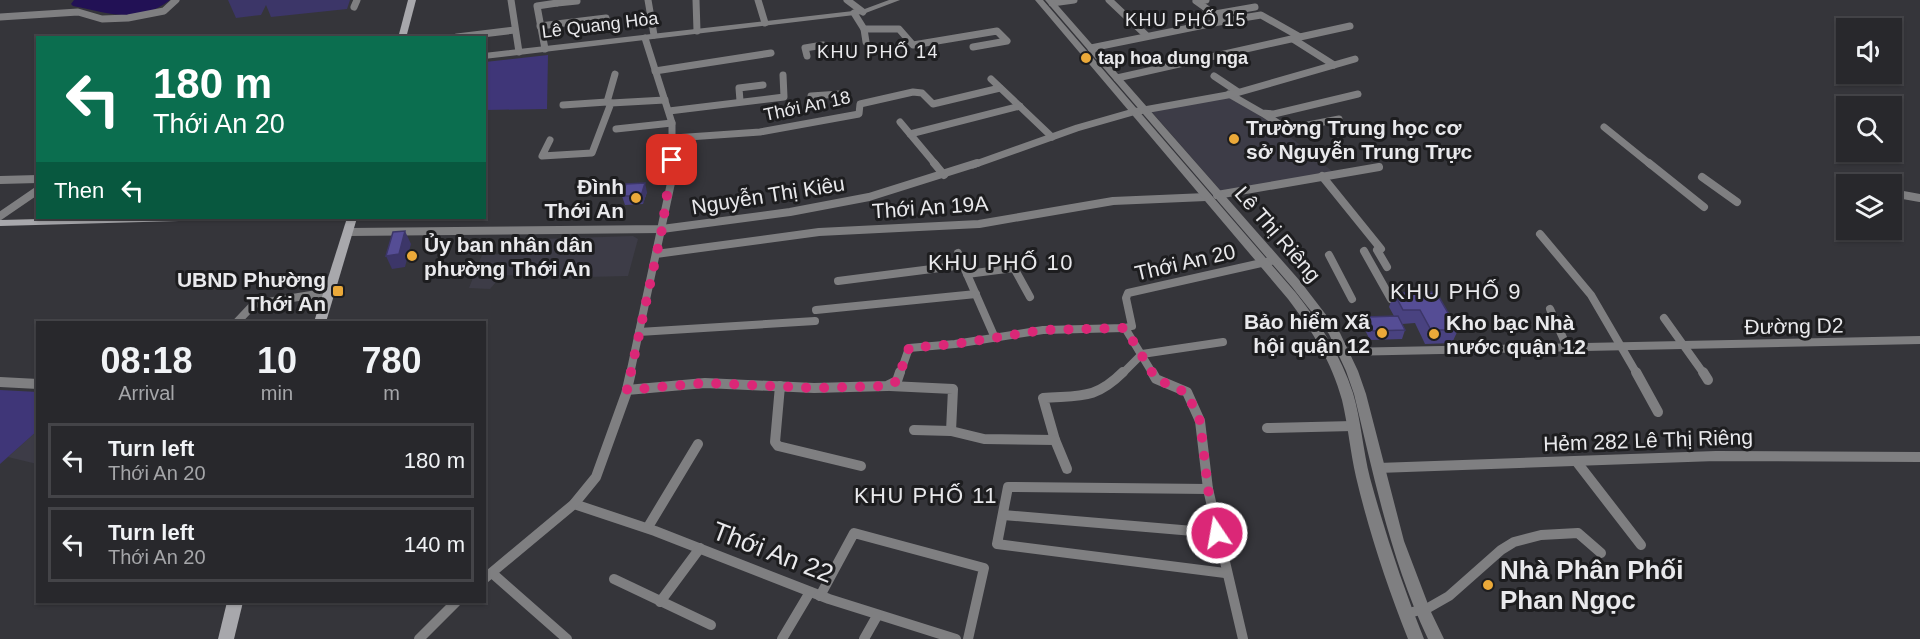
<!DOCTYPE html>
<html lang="en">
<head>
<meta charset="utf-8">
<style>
  :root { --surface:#28282c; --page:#303034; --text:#f1f3f6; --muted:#a5a6a9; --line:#444448 }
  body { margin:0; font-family:Helvetica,sans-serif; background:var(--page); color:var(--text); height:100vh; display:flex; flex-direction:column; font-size:22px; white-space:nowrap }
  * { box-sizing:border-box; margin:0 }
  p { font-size:20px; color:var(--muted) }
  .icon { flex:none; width:33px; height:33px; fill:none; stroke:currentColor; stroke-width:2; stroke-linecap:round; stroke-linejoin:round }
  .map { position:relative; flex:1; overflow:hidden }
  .panel { position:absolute; left:36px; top:321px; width:450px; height:282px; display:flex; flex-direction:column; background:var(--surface); border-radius:0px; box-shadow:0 2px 4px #0004,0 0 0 2px var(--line) }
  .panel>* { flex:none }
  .top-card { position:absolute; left:36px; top:36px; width:450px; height:183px; border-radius:0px; box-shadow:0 2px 4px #0004,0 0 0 2px var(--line); background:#0b6e4f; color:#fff; overflow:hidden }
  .controls { position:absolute; left:1836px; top:18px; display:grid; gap:12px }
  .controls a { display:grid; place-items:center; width:66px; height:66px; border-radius:0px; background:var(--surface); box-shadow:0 2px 4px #0004,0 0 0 2px var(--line); font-size:30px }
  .pin { position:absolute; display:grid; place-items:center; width:51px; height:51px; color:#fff; margin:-26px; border-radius:12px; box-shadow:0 3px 9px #0006 }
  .me { position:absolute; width:66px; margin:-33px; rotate:348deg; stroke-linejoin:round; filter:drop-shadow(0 0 4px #0008) }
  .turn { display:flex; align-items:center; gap:21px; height:126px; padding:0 18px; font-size:27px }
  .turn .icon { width:78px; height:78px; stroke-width:2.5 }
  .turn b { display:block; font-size:42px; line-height:51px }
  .then { display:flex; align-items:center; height:57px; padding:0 18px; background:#0003; gap:12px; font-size:22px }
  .eta { display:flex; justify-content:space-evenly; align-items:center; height:102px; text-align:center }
  .eta b { font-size:36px; font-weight:700; line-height:42px }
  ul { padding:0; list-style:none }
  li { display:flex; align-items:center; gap:18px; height:75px; margin:0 12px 9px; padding:0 6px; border:3px solid var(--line); border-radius:0px }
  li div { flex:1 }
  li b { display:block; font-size:22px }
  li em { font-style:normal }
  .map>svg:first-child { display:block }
</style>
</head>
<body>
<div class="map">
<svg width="1920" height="639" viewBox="0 0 1920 639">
  <rect width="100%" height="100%" fill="#35353a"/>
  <g fill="#3d3c47">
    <path d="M1231,97L1283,131L1333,172L1221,191L1151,111Z"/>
    <path d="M633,236L638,239L628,276L587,277L585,279L502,275L490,289L469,288L482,255L504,254L511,240Z"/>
    <path d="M37,431V464L8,457Z"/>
  </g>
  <g fill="#3f3678">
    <path d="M548,55L547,109L485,110V62Z"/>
    <path d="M0,390L38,392L37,431L0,464Z"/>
  </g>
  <path fill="#215" d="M74,0H170C137,25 109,13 73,6L71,4Z"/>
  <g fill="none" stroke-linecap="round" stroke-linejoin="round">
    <g stroke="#7f7f81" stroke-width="7">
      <path d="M511,0L519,52"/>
      <path d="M648,0L654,35"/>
      <path d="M696,0L697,31"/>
      <path d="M758,0L765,23"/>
      <path d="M847,0L863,12"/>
      <path d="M1109,0L1147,36"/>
      <path d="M557,3L577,1"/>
      <path d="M1052,3L1074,0"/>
      <path d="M354,7L357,0"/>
      <path d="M854,13L864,29H899L913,45L997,31L1007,41L973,47"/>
      <path d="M1215,14L1255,7"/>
      <path d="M0,17L78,12L102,19L128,18L164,11L176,0"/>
      <path d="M540,26L606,18"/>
      <path d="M864,29L866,42"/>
      <path d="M457,37L515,30"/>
      <path d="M1300,37L1350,26"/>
      <path d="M645,38L672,123V165"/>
      <path d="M1293,39L1334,65"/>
      <path d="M1091,48L1224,21L1196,1L1206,0"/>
      <path d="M545,49L537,6L557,3V0"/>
      <path d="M807,56L805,48L823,45"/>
      <path d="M655,71L771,53"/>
      <path d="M1214,76L1238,92"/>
      <path d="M1117,78L1300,37L1261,15L1224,21"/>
      <path d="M991,79L1052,137"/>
      <path d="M1229,94L1262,113L1274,114L1358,94"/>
      <path d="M811,96L840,94"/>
      <path d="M740,101L739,88L763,85"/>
      <path d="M611,103L607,102L615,74"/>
      <path d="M563,105L607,102"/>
      <path d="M669,111L784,97L783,75"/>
      <path d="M1264,114L1287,129L1339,119"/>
      <path d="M900,122L936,165"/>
      <path d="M1604,127L1651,165"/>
      <path d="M616,129L672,123"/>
      <path d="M910,134L1020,106"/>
      <path d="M674,138L760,132L859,114L860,104L913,92L922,93L933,104L1000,88"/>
      <path d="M550,140L542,156L592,153L611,103L665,100"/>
      <path d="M973,165L1077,128L1133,112L1233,94L1355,59"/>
    </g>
    <g stroke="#7f7f81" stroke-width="8">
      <path d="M934,163L944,175"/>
      <path d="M1649,163L1704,207"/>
      <path d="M1322,176L1381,249"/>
      <path d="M1702,177L1737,202"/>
      <path d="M0,180L38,179"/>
      <path d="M1892,193L1920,198"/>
      <path d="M1217,195L1379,167"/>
      <path d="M0,216L38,190"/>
      <path d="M348,232L662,229L790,212L869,197L977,163"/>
      <path d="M1540,234L1591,295L1637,374"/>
      <path d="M1377,250L1387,267"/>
      <path d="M1364,251L1391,299"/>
      <path d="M958,253L963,265"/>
      <path d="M656,254L819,232L979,224L1113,201L1206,197"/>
      <path d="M1329,255L1352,299"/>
      <path d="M967,274L1014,268L1030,297"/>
      <path d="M838,281L963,265L995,338"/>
      <path d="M1550,309L1568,349"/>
      <path d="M816,310L976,294"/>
      <path d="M1664,318L1704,374"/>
      <path d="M237,322L254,304L330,292"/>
      <path d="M1125,328L1153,374"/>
      <path d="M639,332L815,321"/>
      <path d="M1344,352L1920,340"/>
      <path d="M630,374L671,183L672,163"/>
      <path d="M900,374L909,348L955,344L1043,330L1125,328L1132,326L1126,298L1128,293L1275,260"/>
      <path d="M1122,374L1142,354L1223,342"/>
    </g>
    <g stroke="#7f7f81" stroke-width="10">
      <path d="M1152,372L1156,379L1187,392L1200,421L1208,489L1243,639"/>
      <path d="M1636,372L1658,412"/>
      <path d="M1703,372L1708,380"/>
      <path d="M0,382L38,384"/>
      <path d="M780,386L775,442L778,446L861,466"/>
      <path d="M890,386L953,389L951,431L984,439L1055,440L1043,398C1080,395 1095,400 1123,372"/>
      <path d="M627,390L705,383L814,388L887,386L897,381L900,372"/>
      <path d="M1267,428L1353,426"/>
      <path d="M914,430L951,431"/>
      <path d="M1055,440L1067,469"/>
      <path d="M1576,461L1641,545"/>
      <path d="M1378,468L1716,456L1920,457"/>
      <path d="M1208,489L1008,487L997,544L1225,573"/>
      <path d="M574,504L655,531L829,599L956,639"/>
      <path d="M1003,515L1217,533"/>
      <path d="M648,527L698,444"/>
      <path d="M492,573L567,639"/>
      <path d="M484,579L574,504L596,477L626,394L631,372"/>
      <path d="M614,579L711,625"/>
      <path d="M820,596L854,533L984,568L968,639"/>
      <path d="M660,602L700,548"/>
      <path d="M1405,614L1428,608L1449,596L1501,550L1514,542L1541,535L1578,533L1601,553"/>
      <path d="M419,639L456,602"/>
      <path d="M782,639L810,592"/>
      <path d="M864,639L877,616"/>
    </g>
    <g fill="#7f7f81" fill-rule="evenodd">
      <path d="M889,0H900L863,14L484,59V53L862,10Z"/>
      <path d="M1035,0H1043L1296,293C1320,323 1341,356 1353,393C1361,420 1363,450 1370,478C1385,533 1403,587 1424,639H1408C1387,586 1369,532 1356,477C1350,451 1348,425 1342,400C1332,362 1311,329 1288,299Z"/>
      <path d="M1045,0H1053L1300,281L1340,333L1358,371L1366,394L1404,541L1431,612L1444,639H1428C1391,561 1374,477 1354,394L1346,371L1329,334L1292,287Z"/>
    </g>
    <g fill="#a8a8ac" fill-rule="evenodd">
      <path d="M408,0H416L406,38H398Z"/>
      <path d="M82,218H184L179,221L0,226V220Z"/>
      <path d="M347,218H357L326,322H314Z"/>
      <path d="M227,602H243L234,639H218Z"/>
    </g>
  </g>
  <g fill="#494280">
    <path d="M647,192L643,204L625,205L622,196Z"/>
    <path d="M1394,293L1458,330L1452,343L1425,344L1415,323L1402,324L1405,330L1402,339L1370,340L1363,326L1366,317L1394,316L1389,307Z"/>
  </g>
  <g fill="#3c3668">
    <path d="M228,0H350L347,9L271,17L266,5L261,15L236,18Z"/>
    <path d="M645,183L647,192L643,204L641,196Z"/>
    <path d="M405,231L411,244L405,267L392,269L386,256Z"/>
  </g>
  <g fill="#554d95" stroke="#3c3668" stroke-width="1.5">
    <path d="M645,183L641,196H622L626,184Z"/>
    <path d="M405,231L399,254L386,256L393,232Z"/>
    <path d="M1436,292L1458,330H1431L1420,310H1403L1394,293Z"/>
    <path d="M1398,316L1405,330L1373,331L1366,317Z"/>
  </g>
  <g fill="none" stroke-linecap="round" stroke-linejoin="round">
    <path stroke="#db2777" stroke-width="10" stroke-dasharray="0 18" d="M672,160L662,229L627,390L705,383L814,388L887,386L897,381L909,348L955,344L1044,330L1125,328L1156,379L1187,393L1200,421L1208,489L1217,533"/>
  </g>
  <g fill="#eba939" stroke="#1d1d1f" stroke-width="2">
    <circle cx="1086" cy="58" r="6"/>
    <circle cx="1234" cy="139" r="6"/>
    <circle cx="636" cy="198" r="6"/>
    <circle cx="412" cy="256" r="6"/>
    <rect x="332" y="285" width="12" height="12" rx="3"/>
    <circle cx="1382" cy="333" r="6"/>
    <circle cx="1434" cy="334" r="6"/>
    <circle cx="1488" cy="585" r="6"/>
  </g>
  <g text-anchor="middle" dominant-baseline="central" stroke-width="6" stroke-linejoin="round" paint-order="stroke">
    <g font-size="18" letter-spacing="1.5" fill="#e9e9ec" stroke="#1d1d1f">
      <text x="1186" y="20">KHU PHỐ 15</text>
      <text x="878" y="52">KHU PHỐ 14</text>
    </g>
    <g font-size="18" fill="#e9e9ec" stroke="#1d1d1f">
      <text transform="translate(600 25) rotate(-7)">Lê Quang Hòa</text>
      <text transform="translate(807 106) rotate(-12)">Thới An 18</text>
    </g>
    <g font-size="18" font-weight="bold" fill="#e9e9ec" stroke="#1d1d1f" text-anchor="start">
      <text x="1098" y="58">tap hoa dung nga</text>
    </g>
    <g font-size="21" font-weight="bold" fill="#e9e9ec" stroke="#1d1d1f" text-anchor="start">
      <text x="1246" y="127">Trường Trung học cơ<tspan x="1246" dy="24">sở Nguyễn Trung Trực</tspan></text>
      <text x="624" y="186" text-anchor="end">Đình<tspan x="624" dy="24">Thới An</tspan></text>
      <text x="424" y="244">Ủy ban nhân dân<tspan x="424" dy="24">phường Thới An</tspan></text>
      <text x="326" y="279" text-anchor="end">UBND Phường<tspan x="326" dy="24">Thới An</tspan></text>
      <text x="1370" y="321" text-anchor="end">Bảo hiểm Xã<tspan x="1370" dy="24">hội quận 12</tspan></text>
      <text x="1446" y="322">Kho bạc Nhà<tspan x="1446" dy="24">nước quận 12</tspan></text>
    </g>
    <g font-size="21" fill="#e9e9ec" stroke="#1d1d1f">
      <text transform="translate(768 195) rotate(-9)">Nguyễn Thị Kiêu</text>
      <text transform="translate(930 207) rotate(-4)">Thới An 19A</text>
      <text transform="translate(1278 234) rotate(49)">Lê Thị Riêng</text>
      <text transform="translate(1185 262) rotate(-13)">Thới An 20</text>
      <text transform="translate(1794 326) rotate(-1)">Đường D2</text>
      <text transform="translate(1648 440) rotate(-2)">Hẻm 282 Lê Thị Riêng</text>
    </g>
    <g font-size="22" letter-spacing="1.5" fill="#e9e9ec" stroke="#1d1d1f">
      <text x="1001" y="262">KHU PHỐ 10</text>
      <text x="1456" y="291">KHU PHỐ 9</text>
      <text x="926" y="495">KHU PHỐ 11</text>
    </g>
    <g font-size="26" fill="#e9e9ec" stroke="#1d1d1f">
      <text transform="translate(773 552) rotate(21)">Thới An 22</text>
    </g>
    <g font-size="26" font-weight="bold" fill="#e9e9ec" stroke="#1d1d1f" text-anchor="start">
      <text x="1500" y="570">Nhà Phân Phối<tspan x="1500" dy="30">Phan Ngọc</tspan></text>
    </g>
  </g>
</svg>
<div class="controls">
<a><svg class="icon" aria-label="sound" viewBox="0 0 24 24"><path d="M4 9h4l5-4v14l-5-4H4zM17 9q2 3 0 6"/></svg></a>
<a><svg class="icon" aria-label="search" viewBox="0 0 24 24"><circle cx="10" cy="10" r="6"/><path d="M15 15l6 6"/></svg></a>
<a><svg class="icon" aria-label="layers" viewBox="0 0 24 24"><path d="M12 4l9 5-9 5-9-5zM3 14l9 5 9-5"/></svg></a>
</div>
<div class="pin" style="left:672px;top:160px;background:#d93025"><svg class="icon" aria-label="arrive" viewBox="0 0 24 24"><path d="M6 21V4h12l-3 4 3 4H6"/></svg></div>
<svg class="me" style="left:1217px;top:533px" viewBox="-20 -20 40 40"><circle r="17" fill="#db2777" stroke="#fff" stroke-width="3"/><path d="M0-11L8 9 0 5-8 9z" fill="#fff"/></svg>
<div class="top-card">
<div class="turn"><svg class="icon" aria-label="left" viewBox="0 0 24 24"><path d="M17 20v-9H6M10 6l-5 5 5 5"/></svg><div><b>180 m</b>Thới An 20</div></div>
<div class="then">Then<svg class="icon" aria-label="left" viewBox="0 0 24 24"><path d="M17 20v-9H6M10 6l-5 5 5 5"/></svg></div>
</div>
<section class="panel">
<div class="eta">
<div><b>08:18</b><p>Arrival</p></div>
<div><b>10</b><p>min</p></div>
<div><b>780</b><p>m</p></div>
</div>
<ul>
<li><svg class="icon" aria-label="left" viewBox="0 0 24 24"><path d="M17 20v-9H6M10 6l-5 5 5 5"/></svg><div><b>Turn left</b><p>Thới An 20</p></div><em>180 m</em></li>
<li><svg class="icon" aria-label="left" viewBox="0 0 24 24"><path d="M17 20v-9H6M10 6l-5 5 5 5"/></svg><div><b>Turn left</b><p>Thới An 20</p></div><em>140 m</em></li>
</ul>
</section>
</div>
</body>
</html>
